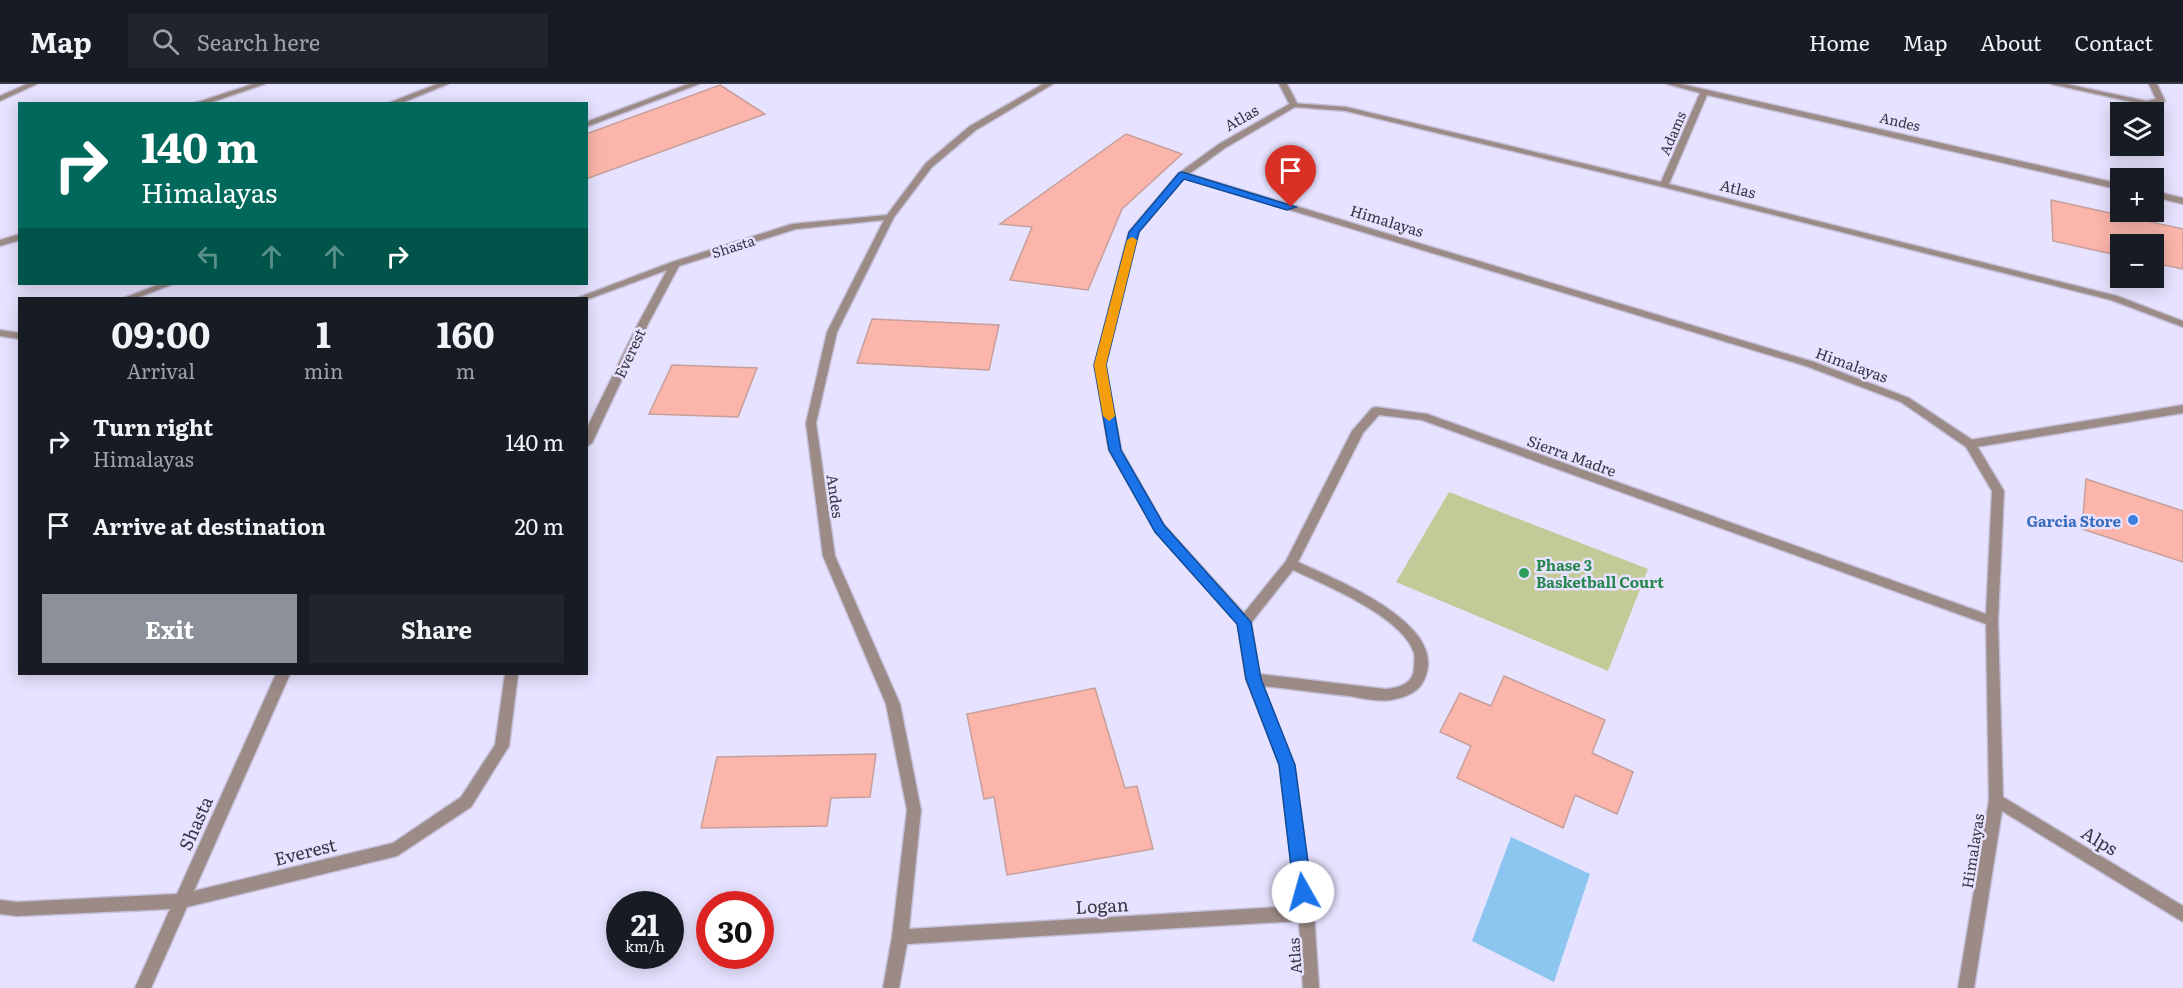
<!DOCTYPE html>
<html lang="en">
<head>
<meta charset="utf-8">
<style>
  :root { --surface:#171b24; --page:#20242c; --text:#f1f3f6; --muted:#9ea1a6; --line:#363941; --accent:#8c9099 }
  body { margin:0; font-family:Literata,serif; background:var(--page); color:var(--text); height:100vh; display:flex; flex-direction:column; font-size:22px; white-space:nowrap }
  * { box-sizing:border-box; margin:0 }
  p { font-size:20px; color:var(--muted) }
  .icon { flex:none; width:33px; height:33px; fill:none; stroke:currentColor; stroke-width:2; stroke-linecap:round; stroke-linejoin:round }
  .map { position:relative; flex:1; overflow:hidden }
  .panel { position:absolute; left:18px; top:213px; width:570px; height:378px; display:flex; flex-direction:column; background:var(--surface); border-radius:0px; box-shadow:0 3px 15px #0003 }
  .panel>* { flex:none }
  .guide { position:absolute; left:18px; top:18px; width:570px; height:183px; border-radius:0px; box-shadow:0 3px 15px #0003; background:#00695c; color:#fff; overflow:hidden }
  .tools { position:absolute; left:2110px; top:18px; display:grid; gap:12px }
  .tools a { display:grid; place-items:center; width:54px; height:54px; border-radius:0px; background:var(--surface); box-shadow:0 3px 15px #0003; font-size:30px }
  .speed { position:absolute; left:606px; top:807px; display:flex; gap:12px; font-size:30px; font-weight:700; text-align:center }
  .speed>* { display:grid; place-content:center; width:78px; height:78px; border-radius:50%; background:var(--surface); box-shadow:0 3px 15px #0003; line-height:1 }
  .speed small { font-size:15px; font-weight:400 }
  .speed .limit { border:9px solid #d22; background:#fff; color:#111 }
  .pin { position:absolute; display:grid; place-items:center; width:51px; height:51px; color:#fff; margin:-62px -26px; border-radius:50% 50% 50% 0; rotate:-45deg; box-shadow:0 0 6px #0007 }
  .pin .icon { rotate:45deg }
  .me { position:absolute; width:66px; margin:-33px; rotate:353deg; stroke-linejoin:round; filter:drop-shadow(0 0 4px #0008) }
  .turn { display:flex; align-items:center; gap:21px; height:126px; padding:0 24px; font-size:27px }
  .turn .icon { width:78px; height:78px; stroke-width:2.5 }
  .turn b { display:block; font-size:42px; line-height:51px }
  .lanes { display:flex; align-items:center; height:57px; padding:0 24px; background:#0003; justify-content:center; gap:30px; direction:ltr }
  .lanes .off { opacity:.35 }
  .eta { display:flex; justify-content:space-evenly; align-items:center; height:102px; text-align:center }
  .eta b { font-size:36px; font-weight:700; line-height:42px }
  .primary-button { display:flex; gap:12px; margin-top:auto; padding:12px 24px }
  .primary-button a { flex:1; height:69px; border-radius:0px; background:var(--accent); color:#fff; font-size:24px; font-weight:700; line-height:69px; text-align:center }
  .primary-button a+a { background:var(--page); color:var(--text) }
  ul { padding:0; list-style:none }
  li { display:flex; align-items:center; gap:18px; height:84px; padding:0 24px }
  li div { flex:1 }
  li b { display:block; font-size:22px }
  li em { font-style:normal }
  header { display:flex; align-items:center; gap:36px; box-sizing:border-box; height:84px; padding:0 30px; background:var(--surface); border-bottom:2px solid var(--line) }
  header strong { font-size:28px }
  nav { display:flex; gap:33px; margin-inline-start:auto; font-size:21px }
  .search { width:420px; height:54px; background:var(--page); display:flex; align-items:center; gap:15px; box-sizing:border-box; padding:0 21px; border-radius:0px; color:var(--muted); font-size:22px }
  .map>svg:first-child { display:block }
</style>
</head>
<body>
<header>
<strong>Map</strong>
<div class="search"><svg class="icon" aria-label="search" viewBox="0 0 24 24"><circle cx="10" cy="10" r="6"/><path d="M15 15l6 6"/></svg>Search here</div>
<nav><a>Home</a><a>Map</a><a>About</a><a>Contact</a></nav>
</header>
<div class="map">
<svg width="2183" height="904" viewBox="0 0 2183 904">
  <rect width="100%" height="100%" fill="#e7e2ff"/>
  <path fill="#c4ca97" d="M1449,408L1648,485L1608,587L1396,498Z"/>
  <path fill="#8cc5ef" d="M1511,753L1590,790L1554,898L1472,857Z"/>
  <g fill="#fbb5ab" stroke="#c79f9a" stroke-width="1.5">
    <path d="M720,1L765,30L586,95V50Z"/>
    <path d="M1126,50L1182,70L1122,125L1088,206L1010,196L1032,143L1000,140Z"/>
    <path d="M2051,116L2183,145V185L2154,179V160H2121V172L2053,157Z"/>
    <path d="M872,235L999,241L989,286L857,279Z"/>
    <path d="M672,281L757,284L738,333L649,330Z"/>
    <path d="M2086,395L2183,427V478L2082,445Z"/>
    <path d="M1504,592L1605,636L1592,669L1633,688L1617,730L1575,711L1563,744L1457,694L1471,662L1440,648L1460,609L1491,622Z"/>
    <path d="M1095,604L1125,704L1137,702L1153,765L1007,791L994,713L984,715L967,630Z"/>
    <path d="M876,670L870,713L831,714L827,742L701,744L717,673Z"/>
  </g>
  <g fill="none" stroke-linecap="round" stroke-linejoin="round">
    <defs>
      <path id="service" d="M1279,0H1287L1298,21L1297,23H1291Z"/>
      <path id="pedestrian" d="M2183,321V329L1970,364L1964,360L1970,356Z"/>
      <g id="minor">
        <path d="M27,0H37L0,17V12Z"/>
        <path d="M253,0H265L206,20H192Z"/>
        <path d="M437,0H448L399,20H386Z"/>
        <path d="M688,0H699L586,43V38Z"/>
        <path d="M1043,0H1053L976,46L932,83L894,133L837,248L816,339L835,472L900,620L921,726L909,845L1297,822L1280,681L1246,595L1238,540L1156,447L1109,366L1095,281L1129,148L1179,89L1219,60L1291,19L1346,23L1661,98L1700,9L1667,0H1681L2121,100V106L1707,11L1669,100L2117,212L2183,237V243L2111,216L1663,103L1346,27L1295,23L1225,64L1189,90L1814,278L1909,314L1974,357L2004,407L1998,537L2003,713L2183,822V838L2002,727L1974,904H1958L1989,716L1986,540L1422,336L1379,331L1363,349L1298,478C1334,495 1445,538 1426,591C1421,608 1407,613 1391,616C1377,618 1362,614 1349,612C1320,609 1291,605 1262,602L1294,681L1314,829L1319,904H1303L1299,837L907,860L899,904H883L892,853L907,726L886,620L823,472L806,339L827,248L884,136L796,145L679,182L648,240L592,359L586,363V346L638,240L667,186L586,216L577,214L672,178L792,140L887,131L926,79L970,42ZM1184,94L1806,282L1901,318L1966,363L1992,407L1986,530L1427,330L1376,323L1372,324L1352,347L1286,477L1244,529L1164,441L1121,366L1105,281L1138,148ZM1293,486C1325,501 1403,533 1414,569C1415,573 1414,578 1414,583C1414,600 1399,604 1385,605L1259,590L1251,539Z"/>
        <path d="M2051,0H2066L2146,17L2156,15L2149,0H2157L2165,17L2146,21Z"/>
        <path d="M2154,107L2183,114V120L2154,113Z"/>
        <path d="M20,150V156L0,162V156Z"/>
        <path d="M160,200H173L137,214H124Z"/>
        <path d="M0,246L20,249V255L0,252Z"/>
        <path d="M276,590H290L194,807L393,759L461,713L495,661L505,590H518L509,662L471,723L397,772L187,823L151,904H135L170,825L17,832L0,830V816L17,818L177,810Z"/>
      </g>
    </defs>
    <use href="#service" stroke="#c4c0d9" stroke-width="3"/>
    <use href="#pedestrian" stroke="#c4c0d9" stroke-width="3"/>
    <use href="#minor" stroke="#c4c0d9" stroke-width="3"/>
    <use href="#service" fill="#9c8a87" fill-rule="evenodd"/>
    <use href="#pedestrian" fill="#9c8a87" fill-rule="evenodd"/>
    <use href="#minor" fill="#9c8a87" fill-rule="evenodd"/>
  </g>
  <path fill="#1a73e8" stroke="#114b97" stroke-width="1.5" d="M1182,88L1296,123L1287,126L1184,95L1139,148L1106,281L1121,366L1164,441L1251,538L1261,595L1295,681L1312,808L1309,813L1303,816L1297,813L1294,808L1279,681L1246,595L1237,540L1155,448L1109,366L1094,281L1129,148L1179,89Z"/>
  <path fill="#f59e0b" d="M1132,153L1137,156L1106,281L1115,332L1109,337L1103,332L1094,281L1127,156Z"/>
  <circle fill="#3f7fe0" stroke="#e7e2ff" stroke-width="2" cx="2133" cy="436" r="6"/>
  <circle fill="#2e9e5b" stroke="#e7e2ff" stroke-width="2" cx="1524" cy="489" r="6"/>
  <g text-anchor="middle" dominant-baseline="central" stroke-width="5" stroke-linejoin="round" paint-order="stroke">
    <g font-size="14" fill="#383643" stroke="#e7e2ff">
      <text transform="translate(1900 37) rotate(13)">Andes</text>
      <text transform="translate(1672 49) rotate(-67)">Adams</text>
      <text transform="translate(733 162) rotate(-18)">Shasta</text>
    </g>
    <g font-size="15" fill="#383643" stroke="#e7e2ff">
      <text transform="translate(1241 33) rotate(-30)">Atlas</text>
      <text transform="translate(1738 104) rotate(14)">Atlas</text>
      <text transform="translate(1387 136) rotate(17)">Himalayas</text>
      <text transform="translate(629 269) rotate(-65)">Everest</text>
      <text transform="translate(1852 280) rotate(20)">Himalayas</text>
      <text transform="translate(1572 371) rotate(20)">Sierra Madre</text>
      <text transform="translate(836 412) rotate(82)">Andes</text>
      <text transform="translate(1972 767) rotate(-81)">Himalayas</text>
      <text transform="translate(1294 872) rotate(-94)">Atlas</text>
    </g>
    <g font-size="15" font-weight="bold" fill="#366cbe" stroke="#e7e2ff" text-anchor="end">
      <text x="2121" y="436">Garcia Store</text>
    </g>
    <g font-size="15" font-weight="bold" fill="#27864d" stroke="#e7e2ff" text-anchor="start">
      <text x="1536" y="480">Phase 3<tspan x="1536" dy="17">Basketball Court</tspan></text>
    </g>
    <g font-size="18" fill="#383643" stroke="#e7e2ff">
      <text transform="translate(195 739) rotate(-66)">Shasta</text>
      <text transform="translate(2100 756) rotate(31)">Alps</text>
      <text transform="translate(305 767) rotate(-14)">Everest</text>
      <text transform="translate(1102 821) rotate(-3)">Logan</text>
    </g>
  </g>
</svg>
<div class="tools">
<a><svg class="icon" aria-label="layers" viewBox="0 0 24 24"><path d="M12 4l9 5-9 5-9-5zM3 14l9 5 9-5"/></svg></a>
<a>+</a>
<a>−</a>
</div>
<div class="speed"><div>21<small>km/h</small></div><div class="limit">30</div></div>
<div class="pin" style="left:1291px;top:123px;background:#d93025"><svg class="icon" aria-label="arrive" viewBox="0 0 24 24"><path d="M6 21V4h12l-3 4 3 4H6"/></svg></div>
<svg class="me" style="left:1303px;top:808px" viewBox="-20 -20 40 40"><circle r="19" fill="#fff"/><path d="M0-13L10 11 0 6-10 11z" fill="#1a73e8"/></svg>
<div class="guide">
<div class="turn"><svg class="icon" aria-label="right" viewBox="0 0 24 24"><path d="M7 20v-9h11M14 6l5 5-5 5"/></svg><div><b>140 m</b>Himalayas</div></div>
<div class="lanes"><svg class="icon off" aria-label="left" viewBox="0 0 24 24"><path d="M17 20v-9H6M10 6l-5 5 5 5"/></svg><svg class="icon off" aria-label="ahead" viewBox="0 0 24 24"><path d="M12 20V5M6 11l6-6 6 6"/></svg><svg class="icon off" aria-label="ahead" viewBox="0 0 24 24"><path d="M12 20V5M6 11l6-6 6 6"/></svg><svg class="icon" aria-label="right" viewBox="0 0 24 24"><path d="M7 20v-9h11M14 6l5 5-5 5"/></svg></div>
</div>
<section class="panel">
<div class="eta">
<div><b>09:00</b><p>Arrival</p></div>
<div><b>1</b><p>min</p></div>
<div><b>160</b><p>m</p></div>
</div>
<ul>
<li><svg class="icon" aria-label="right" viewBox="0 0 24 24"><path d="M7 20v-9h11M14 6l5 5-5 5"/></svg><div><b>Turn right</b><p>Himalayas</p></div><em>140 m</em></li>
<li><svg class="icon" aria-label="arrive" viewBox="0 0 24 24"><path d="M6 21V4h12l-3 4 3 4H6"/></svg><div><b>Arrive at destination</b></div><em>20 m</em></li>
</ul>
<div class="primary-button"><a>Exit</a><a>Share</a></div>
</section>
</div>
</body>
</html>
